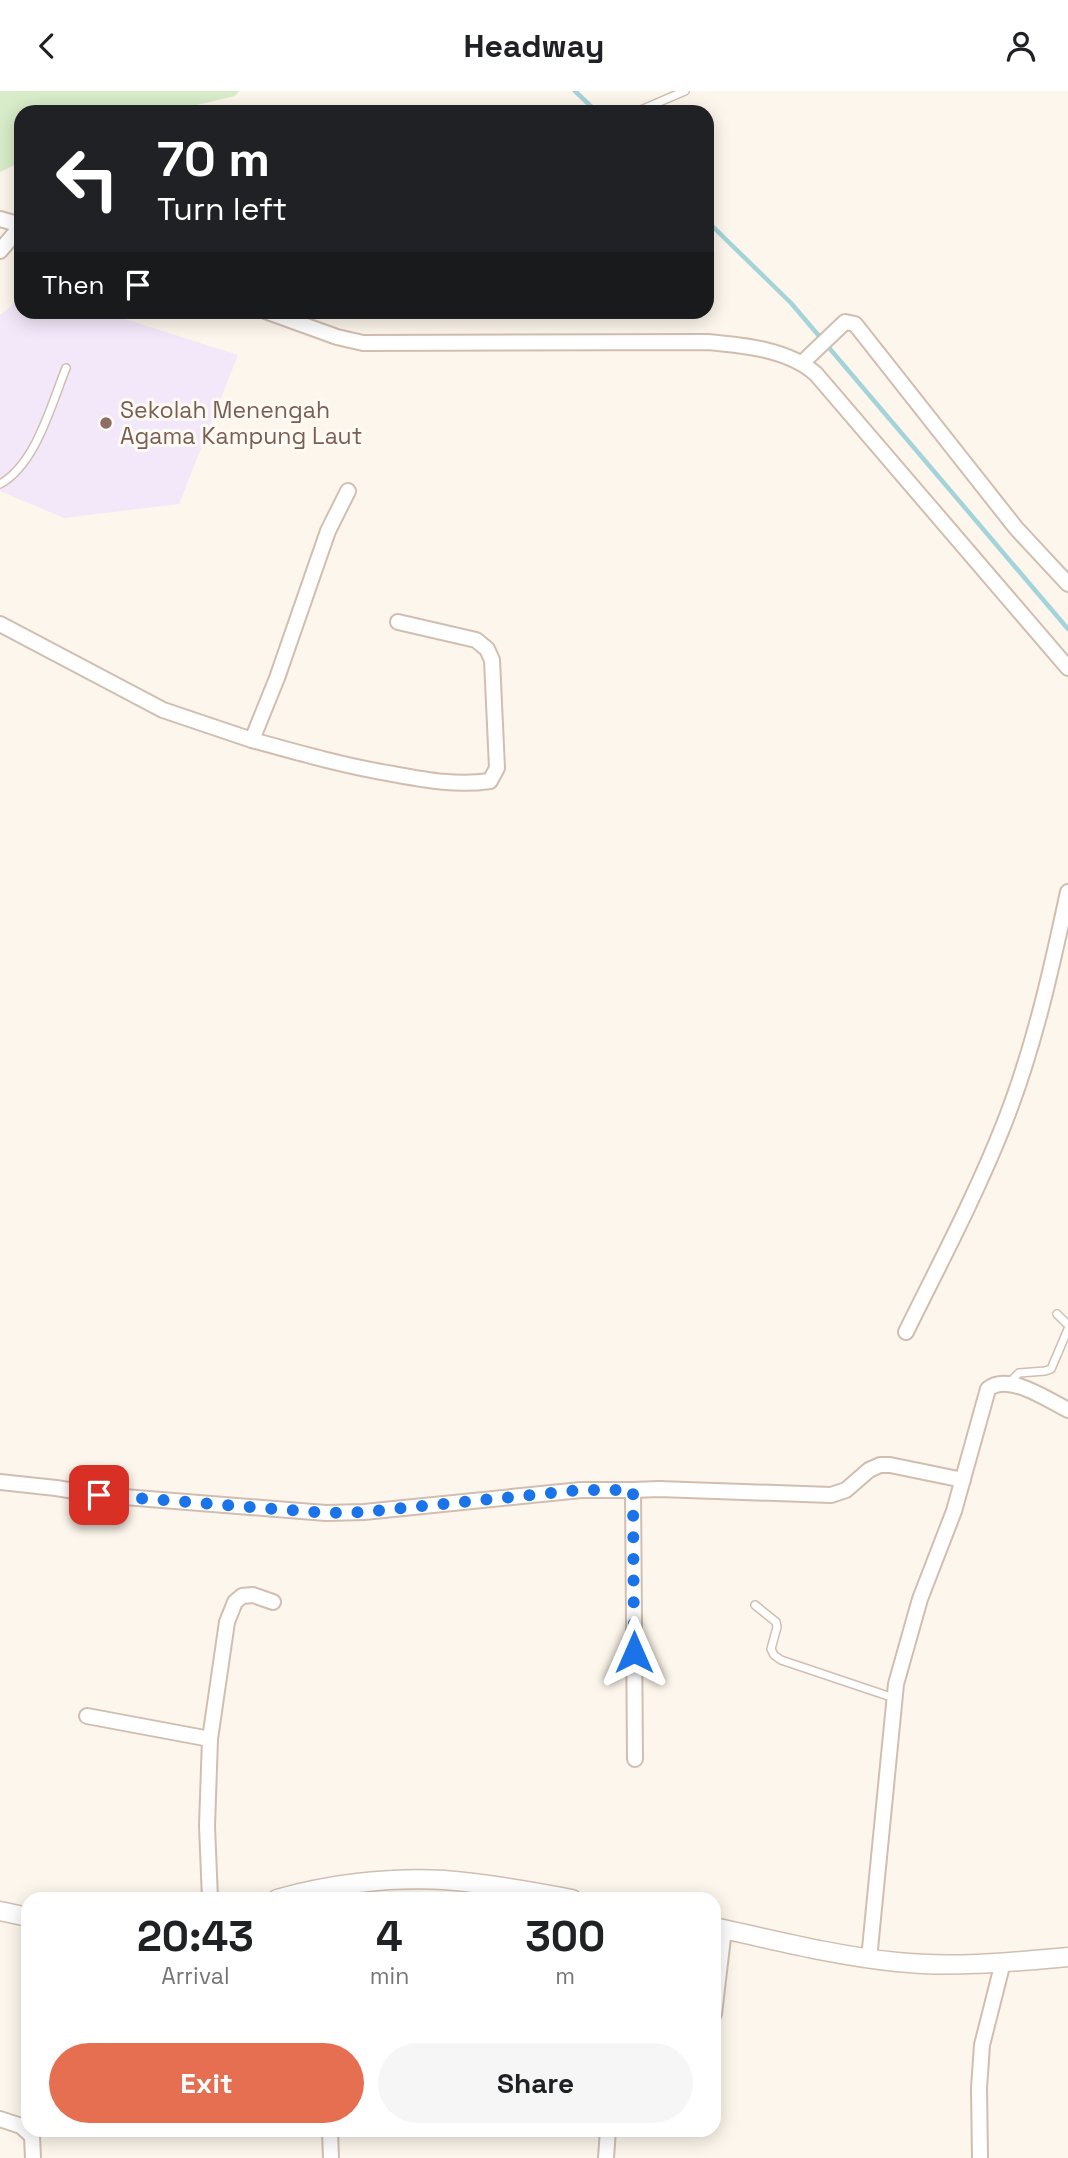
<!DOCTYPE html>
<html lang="en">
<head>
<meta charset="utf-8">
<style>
  :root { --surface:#fff; --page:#f6f6f6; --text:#202124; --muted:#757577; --accent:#e76f51 }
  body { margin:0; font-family:"Space Grotesk",sans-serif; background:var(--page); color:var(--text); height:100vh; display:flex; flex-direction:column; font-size:26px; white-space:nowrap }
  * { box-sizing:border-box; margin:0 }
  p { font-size:23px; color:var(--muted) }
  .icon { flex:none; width:38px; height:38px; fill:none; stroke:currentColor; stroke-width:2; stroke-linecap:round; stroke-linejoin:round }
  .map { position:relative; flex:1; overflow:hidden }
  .details { position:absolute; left:21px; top:1801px; width:700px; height:245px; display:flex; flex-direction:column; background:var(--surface); border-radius:21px; box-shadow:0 4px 18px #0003 }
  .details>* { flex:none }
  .hud { position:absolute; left:14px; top:14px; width:700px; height:214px; border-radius:21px; box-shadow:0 4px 18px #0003; background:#202124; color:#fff; overflow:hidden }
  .pin { position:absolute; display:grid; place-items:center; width:60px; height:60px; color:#fff; margin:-30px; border-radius:14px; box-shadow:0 4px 10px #0006 }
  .me { position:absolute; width:77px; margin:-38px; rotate:0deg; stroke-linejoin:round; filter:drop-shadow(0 0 5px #0008) }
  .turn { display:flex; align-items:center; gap:24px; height:147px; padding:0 28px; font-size:32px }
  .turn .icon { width:91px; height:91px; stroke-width:2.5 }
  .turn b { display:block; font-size:49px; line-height:60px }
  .then { display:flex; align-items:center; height:66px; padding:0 28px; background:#0003; gap:14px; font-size:26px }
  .eta { display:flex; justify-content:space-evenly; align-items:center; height:119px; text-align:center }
  .eta b { font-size:42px; font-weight:700; line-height:49px }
  .cta { display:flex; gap:14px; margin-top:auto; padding:14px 28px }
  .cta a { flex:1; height:80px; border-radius:42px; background:var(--accent); color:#fff; font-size:28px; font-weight:700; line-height:80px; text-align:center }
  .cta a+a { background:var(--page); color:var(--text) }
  header { display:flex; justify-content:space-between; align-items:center; height:91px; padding:0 28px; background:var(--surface); font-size:32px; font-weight:700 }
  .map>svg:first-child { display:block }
</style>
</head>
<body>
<header><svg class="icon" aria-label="back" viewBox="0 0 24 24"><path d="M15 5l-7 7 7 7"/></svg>Headway<svg class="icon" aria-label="person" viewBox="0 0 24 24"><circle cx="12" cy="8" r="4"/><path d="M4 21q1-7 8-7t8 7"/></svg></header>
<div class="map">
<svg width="1068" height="2067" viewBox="0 0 1068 2067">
  <rect width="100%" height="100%" fill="#fdf6ec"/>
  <path fill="#f3e8fa" d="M21,207V220L103,221L238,264L179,413L64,427L0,400V224Z"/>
  <path fill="#d8ecc9" d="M0,0H239L235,5L167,21H21V71L0,81Z"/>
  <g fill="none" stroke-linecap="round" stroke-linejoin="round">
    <g stroke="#a5d3da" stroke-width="4.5">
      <path d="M575,0L597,21"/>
      <path d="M707,130L791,212L1068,538"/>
    </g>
    <defs>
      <g id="service">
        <path d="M636,21L685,0"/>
        <path d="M0,393C36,373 51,314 66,277"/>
        <path d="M1057,1223L1068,1234"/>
        <path d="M1009,1292L1019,1282L1045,1280L1051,1278L1068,1238"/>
        <path d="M755,1514L776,1531L777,1536L771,1558L774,1564L781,1569L894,1607"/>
      </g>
      <g id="minor">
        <path d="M0,128L21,134"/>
        <path d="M0,160L21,135"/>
        <path d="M265,220L337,246L363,252L707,251C742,254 788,258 816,283L1068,577"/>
        <path d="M802,272L845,231L855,233L1016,437L1068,493"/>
        <path d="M0,533L163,619L252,649L277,587L328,440L348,400"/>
        <path d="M252,649C299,662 345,675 393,683C426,689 457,695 490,690L497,677L492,569L487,558L476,549L398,531"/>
        <path d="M906,1241C940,1172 976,1104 1004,1033C1034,957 1051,880 1068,801"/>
        <path d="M0,1391L56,1397L99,1404L326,1422L364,1421L581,1399H633"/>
        <path d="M87,1625L210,1648"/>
        <path d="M635,1668L633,1399L659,1398L831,1404L846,1399L869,1379L880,1374H890L963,1389"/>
        <path d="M210,1808L207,1735L210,1648L227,1531L235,1511L242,1505L253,1504L273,1511"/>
        <path d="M869,1868L896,1593L920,1508L954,1420L988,1298C1008,1281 1048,1309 1068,1319"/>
        <path d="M714,1923L724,1838"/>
        <path d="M0,2028L21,2035L32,2045L33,2067"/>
        <path d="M330,2039L331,2067"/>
        <path d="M606,2067L608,2039"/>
        <path d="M980,2067L979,1997L982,1954L1003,1871"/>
      </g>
      <g id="tertiary">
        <path d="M277,1808C329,1793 389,1786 444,1789C486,1792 530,1800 572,1808"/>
        <path d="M0,1820L28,1826"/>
        <path d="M714,1836C774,1849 836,1865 897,1871C954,1877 1012,1871 1068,1866"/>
      </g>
    </defs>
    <use href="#service" stroke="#d1beb0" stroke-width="10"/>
    <use href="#minor" stroke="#d1beb0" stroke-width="18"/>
    <use href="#tertiary" stroke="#d1beb0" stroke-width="21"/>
    <use href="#service" stroke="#fff" stroke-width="7"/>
    <use href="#minor" stroke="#fff" stroke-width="14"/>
    <use href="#tertiary" stroke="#fff" stroke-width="18"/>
  </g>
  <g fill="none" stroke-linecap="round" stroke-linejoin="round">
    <path stroke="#1a73e8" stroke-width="12" stroke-dasharray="0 21.6" d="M99,1404L326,1422L364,1421L581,1399H633L634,1561"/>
  </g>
  <circle fill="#8d6e63" stroke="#fffaf3" stroke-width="2.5" cx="106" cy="332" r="7"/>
  <g text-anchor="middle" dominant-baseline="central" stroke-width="6" stroke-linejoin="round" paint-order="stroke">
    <g font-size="23" fill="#785e54" stroke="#fffaf3" text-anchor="start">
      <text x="120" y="319">Sekolah Menengah<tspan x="120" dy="26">Agama Kampung Laut</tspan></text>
    </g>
  </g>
</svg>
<div class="pin" style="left:99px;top:1404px;background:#d93025"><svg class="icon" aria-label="arrive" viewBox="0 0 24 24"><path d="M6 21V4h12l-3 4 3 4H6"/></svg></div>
<svg class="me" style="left:634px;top:1561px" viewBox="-20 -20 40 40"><path d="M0-17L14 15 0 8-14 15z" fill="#1a73e8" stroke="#fff" stroke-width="4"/></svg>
<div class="hud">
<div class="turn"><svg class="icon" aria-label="left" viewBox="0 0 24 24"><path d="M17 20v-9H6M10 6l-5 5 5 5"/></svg><div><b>70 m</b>Turn left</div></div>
<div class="then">Then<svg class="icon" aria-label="arrive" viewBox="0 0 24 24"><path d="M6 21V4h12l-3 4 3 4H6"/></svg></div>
</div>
<section class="details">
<div class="eta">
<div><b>20:43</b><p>Arrival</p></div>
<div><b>4</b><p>min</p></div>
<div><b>300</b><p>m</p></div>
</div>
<div class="cta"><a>Exit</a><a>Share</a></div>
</section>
</div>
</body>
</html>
